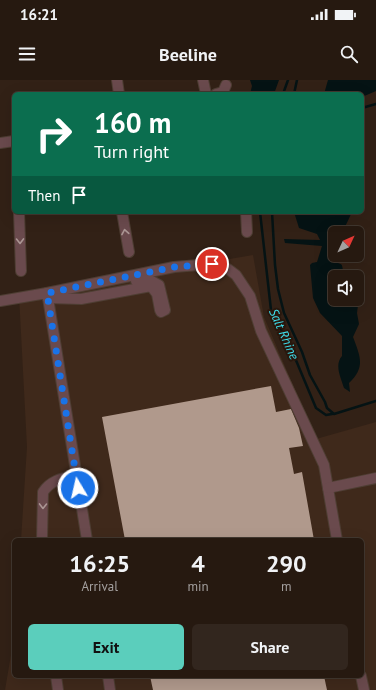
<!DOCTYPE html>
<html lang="en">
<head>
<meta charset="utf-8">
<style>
  :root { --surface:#261910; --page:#32261e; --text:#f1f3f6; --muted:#a4a09f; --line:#423830; --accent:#5bcebc }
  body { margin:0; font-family:"PT Sans",sans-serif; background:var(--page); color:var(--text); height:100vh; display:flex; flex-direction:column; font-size:15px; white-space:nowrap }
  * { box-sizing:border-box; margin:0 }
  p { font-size:13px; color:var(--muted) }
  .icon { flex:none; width:22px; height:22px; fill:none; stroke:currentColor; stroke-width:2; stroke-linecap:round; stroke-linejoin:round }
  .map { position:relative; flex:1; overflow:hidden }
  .sheet { position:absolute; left:12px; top:458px; width:352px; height:140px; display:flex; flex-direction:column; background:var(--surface); border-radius:6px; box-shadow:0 4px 16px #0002,0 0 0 1px var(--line) }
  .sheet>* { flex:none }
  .top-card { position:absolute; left:12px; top:12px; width:352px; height:122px; border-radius:6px; box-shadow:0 4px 16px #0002,0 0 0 1px var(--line); background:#0b6e4f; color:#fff; overflow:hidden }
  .needle { width:26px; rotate:46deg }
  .fabs { position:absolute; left:328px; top:146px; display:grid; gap:8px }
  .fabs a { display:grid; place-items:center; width:36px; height:36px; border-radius:6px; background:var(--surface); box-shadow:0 4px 16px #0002,0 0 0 1px var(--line); font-size:20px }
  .pin { position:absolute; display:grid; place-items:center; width:34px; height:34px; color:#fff; margin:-17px; border:2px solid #fff; border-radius:50%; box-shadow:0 1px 4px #0007 }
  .me { position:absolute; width:44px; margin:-22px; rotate:351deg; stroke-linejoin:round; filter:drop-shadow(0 0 3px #0008) }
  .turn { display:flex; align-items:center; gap:14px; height:84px; padding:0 16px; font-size:18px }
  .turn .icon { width:52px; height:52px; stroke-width:2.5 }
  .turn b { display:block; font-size:28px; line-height:34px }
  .then { display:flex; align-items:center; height:38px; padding:0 16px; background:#0003; gap:8px; font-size:15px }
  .eta { display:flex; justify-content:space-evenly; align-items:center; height:68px; text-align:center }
  .eta b { font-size:24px; font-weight:800; line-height:28px }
  .cta { display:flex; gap:8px; margin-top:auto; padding:8px 16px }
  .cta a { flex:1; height:46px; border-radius:6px; background:var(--accent); color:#111; font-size:16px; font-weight:800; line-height:46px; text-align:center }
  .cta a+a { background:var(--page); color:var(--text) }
  .status { display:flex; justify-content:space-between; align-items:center; height:28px; padding:0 20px; background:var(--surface); direction:ltr }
  .status svg { height:11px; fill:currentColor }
  header { display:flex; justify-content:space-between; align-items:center; height:52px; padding:0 16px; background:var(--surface); font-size:18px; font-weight:800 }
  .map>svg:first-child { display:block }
</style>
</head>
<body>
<div class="status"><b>16:21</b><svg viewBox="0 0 49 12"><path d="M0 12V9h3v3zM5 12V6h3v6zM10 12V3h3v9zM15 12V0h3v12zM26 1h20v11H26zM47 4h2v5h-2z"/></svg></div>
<header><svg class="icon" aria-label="menu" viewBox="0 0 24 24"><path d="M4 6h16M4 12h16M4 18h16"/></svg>Beeline<svg class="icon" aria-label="search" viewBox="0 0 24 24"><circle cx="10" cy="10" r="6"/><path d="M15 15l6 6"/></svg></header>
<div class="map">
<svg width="376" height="610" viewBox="0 0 376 610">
  <rect width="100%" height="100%" fill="#322116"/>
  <path fill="#3f291b" d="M253,175L264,237L316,359L376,342V610H5L14,557V596H362V460H21L27,367L19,215Z"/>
  <g fill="#051314">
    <path d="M250,0H279L274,14H250L252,6Z"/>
    <path d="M328,0H376V11L362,17V14H324Z"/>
    <path d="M294,132H352L344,149L329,158L330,161L335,163V167H327L330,179C344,188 341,178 344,197H335V219H357V213L359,217L357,233L359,244L353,257C360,276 366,287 349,303L350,312L344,308C341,298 334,285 342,276V256L320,233L313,218L310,185L312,183L317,182L322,166L285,163L284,159L320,160L317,154L299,148Z"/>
  </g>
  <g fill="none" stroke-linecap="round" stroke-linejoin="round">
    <g stroke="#051314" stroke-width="2.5">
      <path d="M283,14L288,0"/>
      <path d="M294,14L297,0"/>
      <path d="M362,28L376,24"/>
      <path d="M260,132L271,230L290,266L316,328L326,335L332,334"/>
      <path d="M272,132L275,185L278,209L284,233L302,272L310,295L325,322L327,328L334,334L376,321"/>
    </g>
  </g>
  <g fill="#b0998c">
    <path d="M271,306L276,332L291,329L299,348L303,366L289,368L294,394L302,392L314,460H125L102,337Z"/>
    <path d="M150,596H324L327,610H153Z"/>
  </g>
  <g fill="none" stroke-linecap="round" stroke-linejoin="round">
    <defs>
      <g id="minor">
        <path d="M117,0L119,14"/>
        <path d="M203,0L206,14"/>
        <path d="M216,14L223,12L226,5"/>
        <path d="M0,63L14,61"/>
        <path d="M19,132L21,191"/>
        <path d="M122,132L129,172"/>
        <path d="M246,132L247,152"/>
        <path d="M47,213L174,187L212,184L228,189L236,195L250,216L261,251L324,385L337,460"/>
        <path d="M48,218L87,460"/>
        <path d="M0,221L47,213L48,218L81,219L151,206L157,214L160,230L161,232L165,230L159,205L150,200L136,201"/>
        <path d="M328,408L376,398"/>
        <path d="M42,460L43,412C51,400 63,398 76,395"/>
        <path d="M56,596L58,610"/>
        <path d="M108,596L110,610"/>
        <path d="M361,596L364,610"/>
      </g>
    </defs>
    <use href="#minor" stroke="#4e3e33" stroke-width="12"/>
    <use href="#minor" stroke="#6a4a4d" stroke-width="10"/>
  </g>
  <defs><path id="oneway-chevron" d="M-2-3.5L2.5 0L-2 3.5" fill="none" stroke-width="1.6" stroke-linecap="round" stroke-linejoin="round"/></defs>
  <g stroke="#ab9694">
    <use href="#oneway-chevron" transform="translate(125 152) rotate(-100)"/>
    <use href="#oneway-chevron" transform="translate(20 161) rotate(89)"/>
    <use href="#oneway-chevron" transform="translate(43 426) rotate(91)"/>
  </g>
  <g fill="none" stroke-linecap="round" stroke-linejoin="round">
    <path stroke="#1a73e8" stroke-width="7" stroke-dasharray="0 12.6" d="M78,408L47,213L174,187L212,184"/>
  </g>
  <g text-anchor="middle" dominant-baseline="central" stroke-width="4" stroke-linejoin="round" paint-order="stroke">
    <g font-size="13" font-style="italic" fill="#3edeec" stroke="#28170d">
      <text transform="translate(284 254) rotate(66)">Salt Rhine</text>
    </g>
  </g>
</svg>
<div class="fabs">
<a><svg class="needle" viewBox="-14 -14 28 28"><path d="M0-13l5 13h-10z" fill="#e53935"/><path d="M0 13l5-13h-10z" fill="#a4a09f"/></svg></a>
<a><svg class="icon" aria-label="sound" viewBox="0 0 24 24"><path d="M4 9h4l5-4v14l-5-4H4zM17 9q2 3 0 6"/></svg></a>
</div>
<div class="pin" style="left:212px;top:184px;background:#d93025"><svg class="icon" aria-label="arrive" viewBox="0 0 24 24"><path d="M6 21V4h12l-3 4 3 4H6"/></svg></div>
<svg class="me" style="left:78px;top:408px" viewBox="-20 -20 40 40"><circle r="17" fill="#1a73e8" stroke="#fff" stroke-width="3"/><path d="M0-11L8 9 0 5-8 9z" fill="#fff"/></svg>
<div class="top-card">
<div class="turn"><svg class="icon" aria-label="right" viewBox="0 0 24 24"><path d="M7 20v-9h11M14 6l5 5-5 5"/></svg><div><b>160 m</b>Turn right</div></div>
<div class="then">Then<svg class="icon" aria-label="arrive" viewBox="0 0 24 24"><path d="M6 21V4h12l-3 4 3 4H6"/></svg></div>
</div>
<section class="sheet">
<div class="eta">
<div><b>16:25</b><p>Arrival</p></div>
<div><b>4</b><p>min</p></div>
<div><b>290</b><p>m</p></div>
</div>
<div class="cta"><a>Exit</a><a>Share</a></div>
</section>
</div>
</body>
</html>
